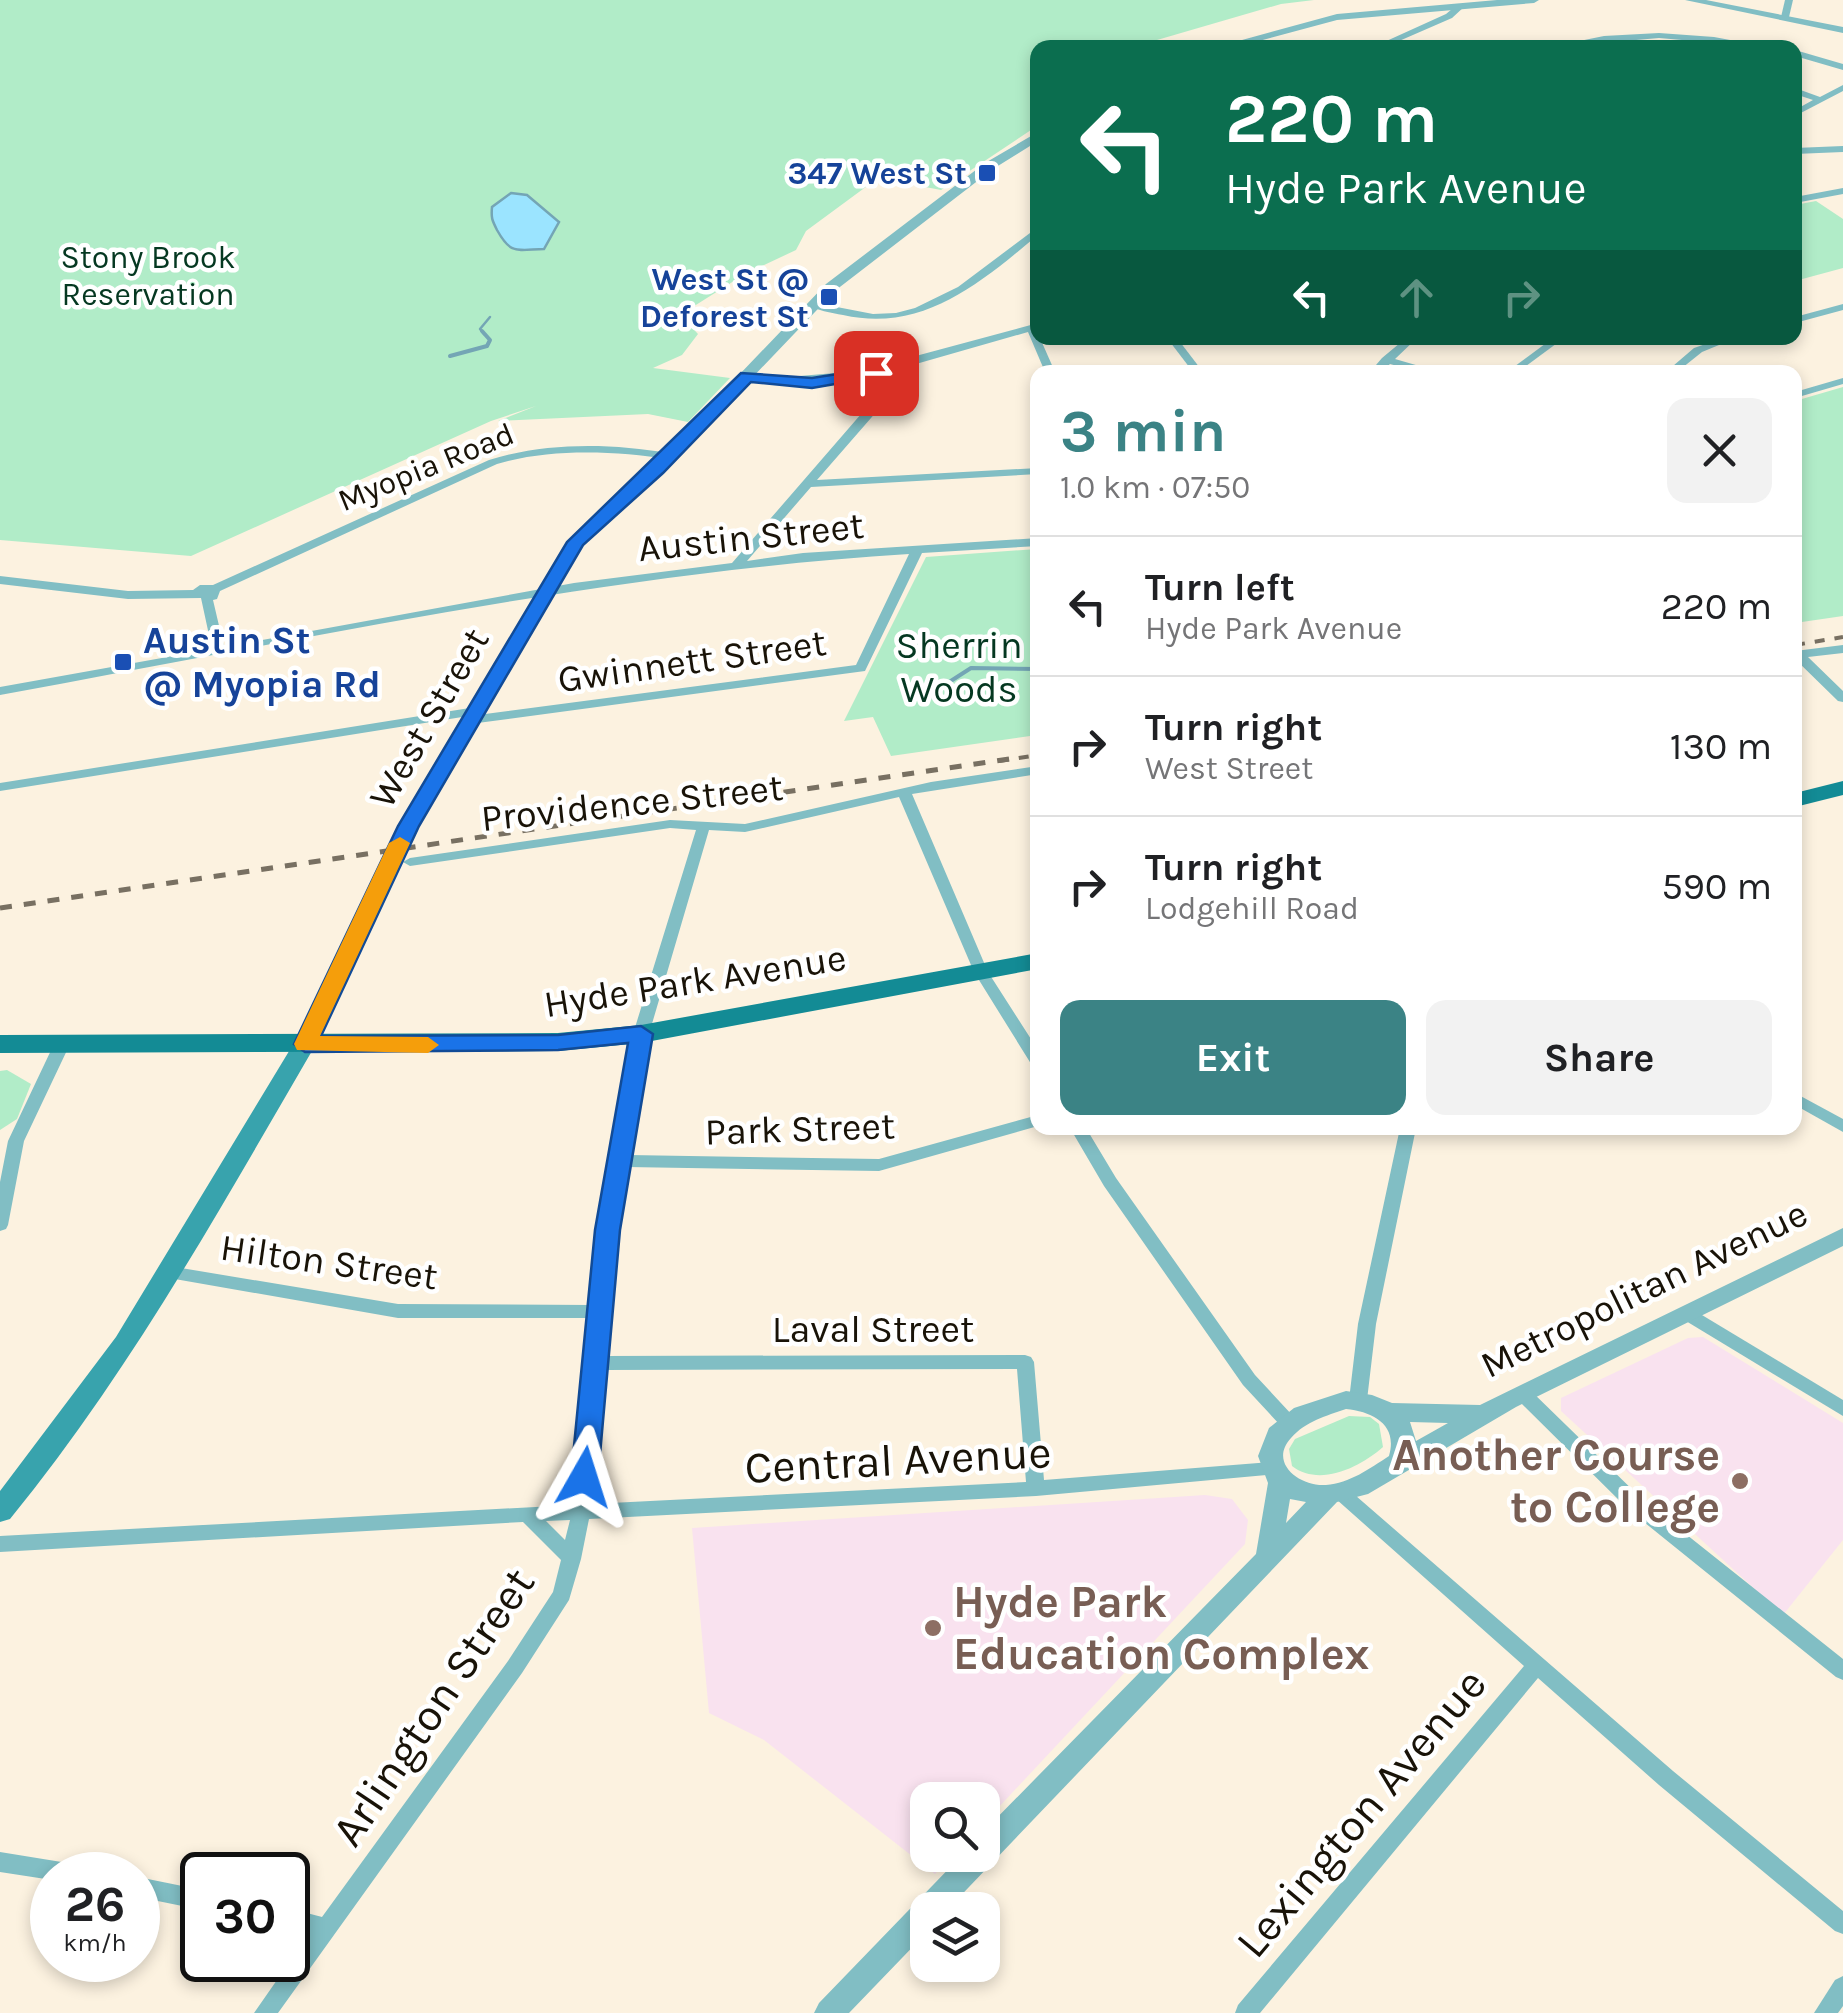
<!DOCTYPE html>
<html lang="en">
<head>
<meta charset="utf-8">
<style>
  :root { --surface:#fff; --page:#f2f2f2; --text:#202124; --muted:#757577; --line:#e0e0e0; --accent:#3b8385 }
  body { margin:0; font-family:Karla,sans-serif; background:var(--page); color:var(--text); height:100vh; display:flex; flex-direction:column; font-size:38px; white-space:nowrap }
  * { box-sizing:border-box; margin:0 }
  p { font-size:32px; color:var(--muted) }
  .icon { flex:none; width:55px; height:55px; fill:none; stroke:currentColor; stroke-width:2; stroke-linecap:round; stroke-linejoin:round }
  .map { position:relative; flex:1; overflow:hidden }
  .sheet { position:absolute; left:1030px; top:365px; width:772px; height:770px; display:flex; flex-direction:column; background:var(--surface); border-radius:20px; box-shadow:0 5px 15px #0003 }
  .sheet>* { flex:none }
  .guide { position:absolute; left:1030px; top:40px; width:772px; height:305px; border-radius:20px; box-shadow:0 5px 15px #0003; background:#0b6e4f; color:#fff; overflow:hidden }
  .fabs { position:absolute; left:910px; top:1782px; display:grid; gap:20px }
  .fabs a { display:grid; place-items:center; width:90px; height:90px; border-radius:20px; background:var(--surface); box-shadow:0 5px 15px #0003; font-size:50px }
  .speed { position:absolute; left:30px; top:1852px; display:flex; gap:20px; font-size:50px; font-weight:700; text-align:center }
  .speed>* { display:grid; place-content:center; width:130px; height:130px; border-radius:50%; background:var(--surface); box-shadow:0 5px 15px #0003; line-height:1 }
  .speed small { font-size:25px; font-weight:400 }
  .speed .limit { border:5px solid #111; border-radius:15px; background:#fff; color:#111 }
  .pin { position:absolute; display:grid; place-items:center; width:85px; height:85px; color:#fff; margin:-42px; border-radius:20px; box-shadow:0 5px 15px #0006 }
  .me { position:absolute; width:110px; margin:-55px; rotate:6deg; stroke-linejoin:round; filter:drop-shadow(0 0 8px #0008) }
  .turn { display:flex; align-items:center; gap:35px; height:210px; padding:0 30px; font-size:45px }
  .turn .icon { width:130px; height:130px; stroke-width:2.5 }
  .turn b { display:block; font-size:70px; line-height:85px }
  .lanes { display:flex; align-items:center; height:95px; padding:0 30px; background:#0003; justify-content:center; gap:50px; direction:ltr }
  .lanes .off { opacity:.35 }
  .round { display:grid; place-items:center; flex:none; width:105px; height:105px; border-radius:20px; background:var(--page) }
  .overview { display:flex; align-items:center; justify-content:space-between; height:170px; padding:0 30px }
  h1 { font-size:60px; font-weight:700; line-height:75px; color:var(--accent) }
  .button { display:flex; gap:20px; margin-top:auto; padding:20px 30px }
  .button a { flex:1; height:115px; border-radius:20px; background:var(--accent); color:#fff; font-size:40px; font-weight:700; line-height:115px; text-align:center }
  .button a+a { background:var(--page); color:var(--text) }
  ul { padding:0; list-style:none }
  li { display:flex; align-items:center; gap:30px; height:140px; padding:0 30px; border-top:2px solid var(--line) }
  li div { flex:1 }
  li b { display:block; font-size:38px }
  li em { font-style:normal }
  .map>svg:first-child { display:block }
</style>
</head>
<body>
<div class="map">
<svg width="1843" height="2013" viewBox="0 0 1843 2013">
  <rect width="100%" height="100%" fill="#fcf2e0"/>
  <g fill="#f9e2ef">
    <path d="M1703,1337L1843,1423V1540L1783,1615L1561,1411V1398L1688,1338Z"/>
    <path d="M1205,1495L1232,1499L1248,1520L1245,1544L983,1824L982,1800H928V1855H953L935,1874L764,1740L709,1713L692,1528Z"/>
  </g>
  <g fill="#b1ecc8">
    <path d="M0,0H1314L1281,4L1133,47L1038,48L1037,126L941,190L878,178L806,231L796,250L745,274L680,315L698,334L682,355L653,368L730,378L688,422L648,414L498,421L536,406L491,421L191,556L0,540Z"/>
    <path d="M1816,201L1843,219V268L1795,281V205Z"/>
    <path d="M1843,387V616L1795,623V401Z"/>
    <path d="M1037,549V735L891,756L873,717L844,721L926,557Z"/>
    <path d="M7,1070L31,1084L17,1119L0,1130V1071Z"/>
    <path d="M1349,1416L1370,1417L1379,1424L1383,1447C1359,1468 1319,1487 1292,1466L1289,1449L1295,1439Z"/>
  </g>
  <path fill="#9be4ff" stroke="#74a5b5" stroke-width="2.5" d="M511,193L527,195L559,222L544,249C516,250 511,255 497,230C492,220 491,218 492,207Z"/>
  <g fill="none" stroke-linecap="round" stroke-linejoin="round">
    <path stroke="#74a5b5" stroke-width="2.5" d="M484,334L480,329L490,317"/>
    <g stroke="#74a5b5" stroke-width="4">
      <path d="M450,356L487,346L490,340L482,331"/>
      <path d="M943,686L971,668L1038,669"/>
    </g>
    <g fill="#81bec4" fill-rule="evenodd">
      <path d="M1785,0H1793L1789,17L1785,19L1781,17Z"/>
      <path d="M1458,4L1465,6L1452,18L1383,48H1371L1446,14Z"/>
      <path d="M1659,33L1714,37L1773,48L1659,38L1545,48L1604,36Z"/>
      <path d="M1795,50L1843,64V70L1795,56Z"/>
      <path d="M1843,85V91L1795,116V110L1813,100L1795,94V88L1820,97Z"/>
      <path d="M1843,146V152L1795,154V148Z"/>
      <path d="M1843,188V194L1795,203V197Z"/>
      <path d="M1038,227V235C980,283 923,333 843,315C831,313 817,310 806,305L811,302L873,314L896,313L915,308L958,287Z"/>
      <path d="M1843,304V310L1795,323V317Z"/>
      <path d="M1038,323V338H1040L1055,372H1045L1028,332L902,368L904,376L898,387L817,480L1038,468V474L811,487L747,561L803,553L1038,538V546L922,553L865,671L470,724L463,720L470,716L856,665L909,554C604,573 301,640 0,695V687L212,649L201,598L128,599L0,584V576L128,591L193,590L200,585H213L489,460C546,442 610,443 669,453L675,456L669,459C615,451 550,448 497,464L220,591L217,599L213,600L224,647L574,583L732,563L894,376L892,371C843,381 797,384 747,380L742,377L743,375L787,377L860,371Z"/>
      <path d="M1167,338H1177L1203,372H1193Z"/>
      <path d="M1406,338H1417L1395,359L1433,370L1434,372H1419L1390,364L1381,372H1370L1382,358Z"/>
      <path d="M1553,338H1564L1518,372H1507Z"/>
      <path d="M1723,338H1736L1702,352L1677,372H1666L1694,348Z"/>
      <path d="M1843,378V384L1795,398V392Z"/>
      <path d="M1843,645V653L1808,657L1843,691V702L1838,701L1795,659V651Z"/>
      <path d="M476,707L481,708L482,711L481,714L0,791V783Z"/>
      <path d="M1038,766V774L912,794L988,972L1038,1050V1068L1033,1067L974,972L899,797L745,832L709,830L649,1034L629,1155L879,1159L1038,1115V1126L879,1171L627,1167L616,1230L605,1356L1025,1355L1031,1357L1034,1362L1044,1480L1271,1462L1277,1464L1280,1469L1277,1474L1036,1496L589,1519L581,1559L569,1600L522,1673L278,2013H254L309,1934L288,1928V1908L322,1917L508,1661L553,1592L561,1560L523,1522L0,1552V1536L572,1505L591,1318H398L169,1278L163,1276L161,1272L163,1268L169,1266L398,1304L592,1305L600,1230L633,1034L696,830L670,828L410,866L403,862L410,858L670,820L745,824L931,782ZM1017,1369L1026,1482L591,1504L603,1370ZM570,1520L565,1540L546,1521Z"/>
      <path d="M62,1039L70,1044L24,1141L8,1225L6,1229L0,1231V1182L8,1141L54,1044Z"/>
      <path d="M1795,1093L1843,1119V1132L1795,1105Z"/>
      <path d="M1070,1128H1086L1116,1178L1255,1375L1293,1416L1296,1421L1293,1426L1287,1428L1281,1426L1243,1385L1104,1186Z"/>
      <path d="M1400,1128H1416L1376,1324L1367,1400L1364,1405L1358,1407L1352,1405L1349,1400L1358,1324Z"/>
      <path d="M1687,1306L1843,1400V1416L1681,1318L1678,1313L1681,1308Z"/>
      <path d="M1522,1386L1528,1388L1643,1500L1843,1659V1680L1836,1677L1629,1510L1516,1398L1513,1393L1516,1388Z"/>
      <path d="M1342,1486L1348,1489L1673,1771L1843,1911V1934L1835,1931L1659,1785L1538,1678L1260,2013H1235L1238,2005L1524,1666L1336,1499L1333,1494L1336,1489Z"/>
      <path d="M0,1852L80,1865L87,1868L90,1875H52V1880L0,1872Z"/>
      <path d="M138,1877L202,1890V1910L138,1897Z"/>
      <path d="M1843,1976V2006L1838,2013H1814L1835,1980Z"/>
    </g>
    <g fill="#81bec4" fill-rule="evenodd">
      <path d="M1497,0H1539L1534,3L1337,20L1233,48H1213L1337,14Z"/>
      <path d="M1685,0H1706L1843,27V33Z"/>
      <path d="M1038,132V141L993,169L836,290L662,472L582,545L417,826L315,1044L312,1049H298L295,1044L399,826L570,539L652,466L826,284L985,163Z"/>
      <path d="M1843,1228V1246L1516,1407L1368,1494L1337,1502L947,1910H928V1931L849,2013H814L819,2003L962,1855H982V1833L1256,1554L1268,1483L1258,1456L1269,1428L1294,1408L1346,1391L1372,1395L1392,1403L1480,1405ZM1346,1409C1374,1412 1398,1425 1389,1456C1369,1469 1350,1483 1326,1485C1300,1487 1268,1463 1291,1438C1306,1421 1326,1416 1346,1409ZM1410,1422L1448,1423L1416,1441ZM1290,1499L1306,1502L1286,1523Z"/>
    </g>
    <path fill="#38a3ad" fill-rule="evenodd" d="M305,1036L316,1044C221,1207 130,1372 10,1519L0,1522V1491L116,1337L297,1038Z"/>
    <g fill="#138b95" fill-rule="evenodd">
      <path d="M1843,781V795L1795,807V793Z"/>
      <path d="M1038,953V969L641,1043L558,1051L0,1053V1035L558,1033L641,1025Z"/>
    </g>
    <g stroke="#787062" stroke-width="4" stroke-dasharray="10 10" stroke-linecap="butt">
      <path d="M1795,645L1843,637"/>
      <path d="M999,761L1038,755"/>
    </g>
    <path stroke="#787062" stroke-width="5" stroke-dasharray="12 12" stroke-linecap="butt" d="M0,908L1016,758"/>
  </g>
  <path fill="#1a73e8" stroke="#114b97" stroke-width="2.5" d="M876,368L884,373L881,376L812,388L751,382L663,473L583,545L419,826L321,1036L558,1035L641,1026L653,1034L620,1230L598,1477L594,1485H575L571,1477L595,1230L628,1043L558,1050L305,1052L294,1044L398,826L567,542L741,373L812,378Z"/>
  <path fill="#f59e0b" d="M400,837L410,843L320,1036L428,1037L439,1045L428,1053L297,1050L294,1044L389,843Z"/>
  <g fill="#1a4fb4" stroke="#fff" stroke-width="4">
    <rect x="977" y="163" width="20" height="20" rx="5"/>
    <rect x="819" y="287" width="20" height="20" rx="5"/>
    <rect x="113" y="652" width="20" height="20" rx="5"/>
  </g>
  <g fill="#8d6e63" stroke="#fff" stroke-width="4">
    <circle cx="1740" cy="1481" r="10"/>
    <circle cx="933" cy="1628" r="10"/>
  </g>
  <g text-anchor="middle" dominant-baseline="central" stroke-width="9" stroke-linejoin="round" paint-order="stroke">
    <g font-size="32" font-weight="bold" fill="#164399" stroke="#fff" text-anchor="end">
      <text x="967" y="173">347 West St</text>
      <text x="809" y="279">West St @<tspan x="809" dy="37">Deforest St</tspan></text>
    </g>
    <g font-size="32" fill="#053821" stroke="#fff">
      <text x="148" y="257">Stony Brook<tspan x="148" dy="37">Reservation</tspan></text>
    </g>
    <g font-size="32" fill="#191308" stroke="#fff">
      <text transform="translate(426 467) rotate(-22)">Myopia Road</text>
    </g>
    <g font-size="38" fill="#191308" stroke="#fff">
      <text transform="translate(751 537) rotate(-6)">Austin Street</text>
      <text transform="translate(692 661) rotate(-8)">Gwinnett Street</text>
      <text transform="translate(429 718) rotate(-60)">West Street</text>
      <text transform="translate(632 803) rotate(-6)">Providence Street</text>
      <text transform="translate(695 981) rotate(-9)">Hyde Park Avenue</text>
      <text transform="translate(800 1129) rotate(-2)">Park Street</text>
      <text transform="translate(329 1262) rotate(8)">Hilton Street</text>
      <text transform="translate(1644 1289) rotate(-26)">Metropolitan Avenue</text>
      <text x="873" y="1329">Laval Street</text>
    </g>
    <g font-size="38" font-weight="bold" fill="#164399" stroke="#fff" text-anchor="start">
      <text x="143" y="640">Austin St<tspan x="143" dy="44">@ Myopia Rd</tspan></text>
    </g>
    <g font-size="38" fill="#053821" stroke="#fff">
      <text x="959" y="645">Sherrin<tspan x="959" dy="44">Woods</tspan></text>
    </g>
    <g font-size="45" font-weight="bold" fill="#785e54" stroke="#fff" text-anchor="end">
      <text x="1720" y="1455">Another Course<tspan x="1720" dy="52">to College</tspan></text>
      <text x="953" y="1602" text-anchor="start">Hyde Park<tspan x="953" dy="52">Education Complex</tspan></text>
    </g>
    <g font-size="45" fill="#191308" stroke="#fff">
      <text transform="translate(898 1460) rotate(-3)">Central Avenue</text>
      <text transform="translate(433 1707) rotate(-56)">Arlington Street</text>
      <text transform="translate(1361 1813) rotate(-50)">Lexington Avenue</text>
    </g>
  </g>
</svg>
<div class="fabs">
<a><svg class="icon" aria-label="search" viewBox="0 0 24 24"><circle cx="10" cy="10" r="6"/><path d="M15 15l6 6"/></svg></a>
<a><svg class="icon" aria-label="layers" viewBox="0 0 24 24"><path d="M12 4l9 5-9 5-9-5zM3 14l9 5 9-5"/></svg></a>
</div>
<div class="speed"><div>26<small>km/h</small></div><div class="limit">30</div></div>
<div class="pin" style="left:876px;top:373px;background:#d93025"><svg class="icon" aria-label="arrive" viewBox="0 0 24 24"><path d="M6 21V4h12l-3 4 3 4H6"/></svg></div>
<svg class="me" style="left:584px;top:1477px" viewBox="-20 -20 40 40"><path d="M0-17L14 15 0 8-14 15z" fill="#1a73e8" stroke="#fff" stroke-width="4"/></svg>
<div class="guide">
<div class="turn"><svg class="icon" aria-label="left" viewBox="0 0 24 24"><path d="M17 20v-9H6M10 6l-5 5 5 5"/></svg><div><b>220 m</b>Hyde Park Avenue</div></div>
<div class="lanes"><svg class="icon" aria-label="left" viewBox="0 0 24 24"><path d="M17 20v-9H6M10 6l-5 5 5 5"/></svg><svg class="icon off" aria-label="ahead" viewBox="0 0 24 24"><path d="M12 20V5M6 11l6-6 6 6"/></svg><svg class="icon off" aria-label="right" viewBox="0 0 24 24"><path d="M7 20v-9h11M14 6l5 5-5 5"/></svg></div>
</div>
<section class="sheet">
<div class="overview"><div><h1>3 min</h1><p>1.0 km · 07:50</p></div><a class="round"><svg class="icon" aria-label="close" viewBox="0 0 24 24"><path d="M6 6l12 12M18 6L6 18"/></svg></a></div>
<ul>
<li><svg class="icon" aria-label="left" viewBox="0 0 24 24"><path d="M17 20v-9H6M10 6l-5 5 5 5"/></svg><div><b>Turn left</b><p>Hyde Park Avenue</p></div><em>220 m</em></li>
<li><svg class="icon" aria-label="right" viewBox="0 0 24 24"><path d="M7 20v-9h11M14 6l5 5-5 5"/></svg><div><b>Turn right</b><p>West Street</p></div><em>130 m</em></li>
<li><svg class="icon" aria-label="right" viewBox="0 0 24 24"><path d="M7 20v-9h11M14 6l5 5-5 5"/></svg><div><b>Turn right</b><p>Lodgehill Road</p></div><em>590 m</em></li>
</ul>
<div class="button"><a>Exit</a><a>Share</a></div>
</section>
</div>
</body>
</html>
